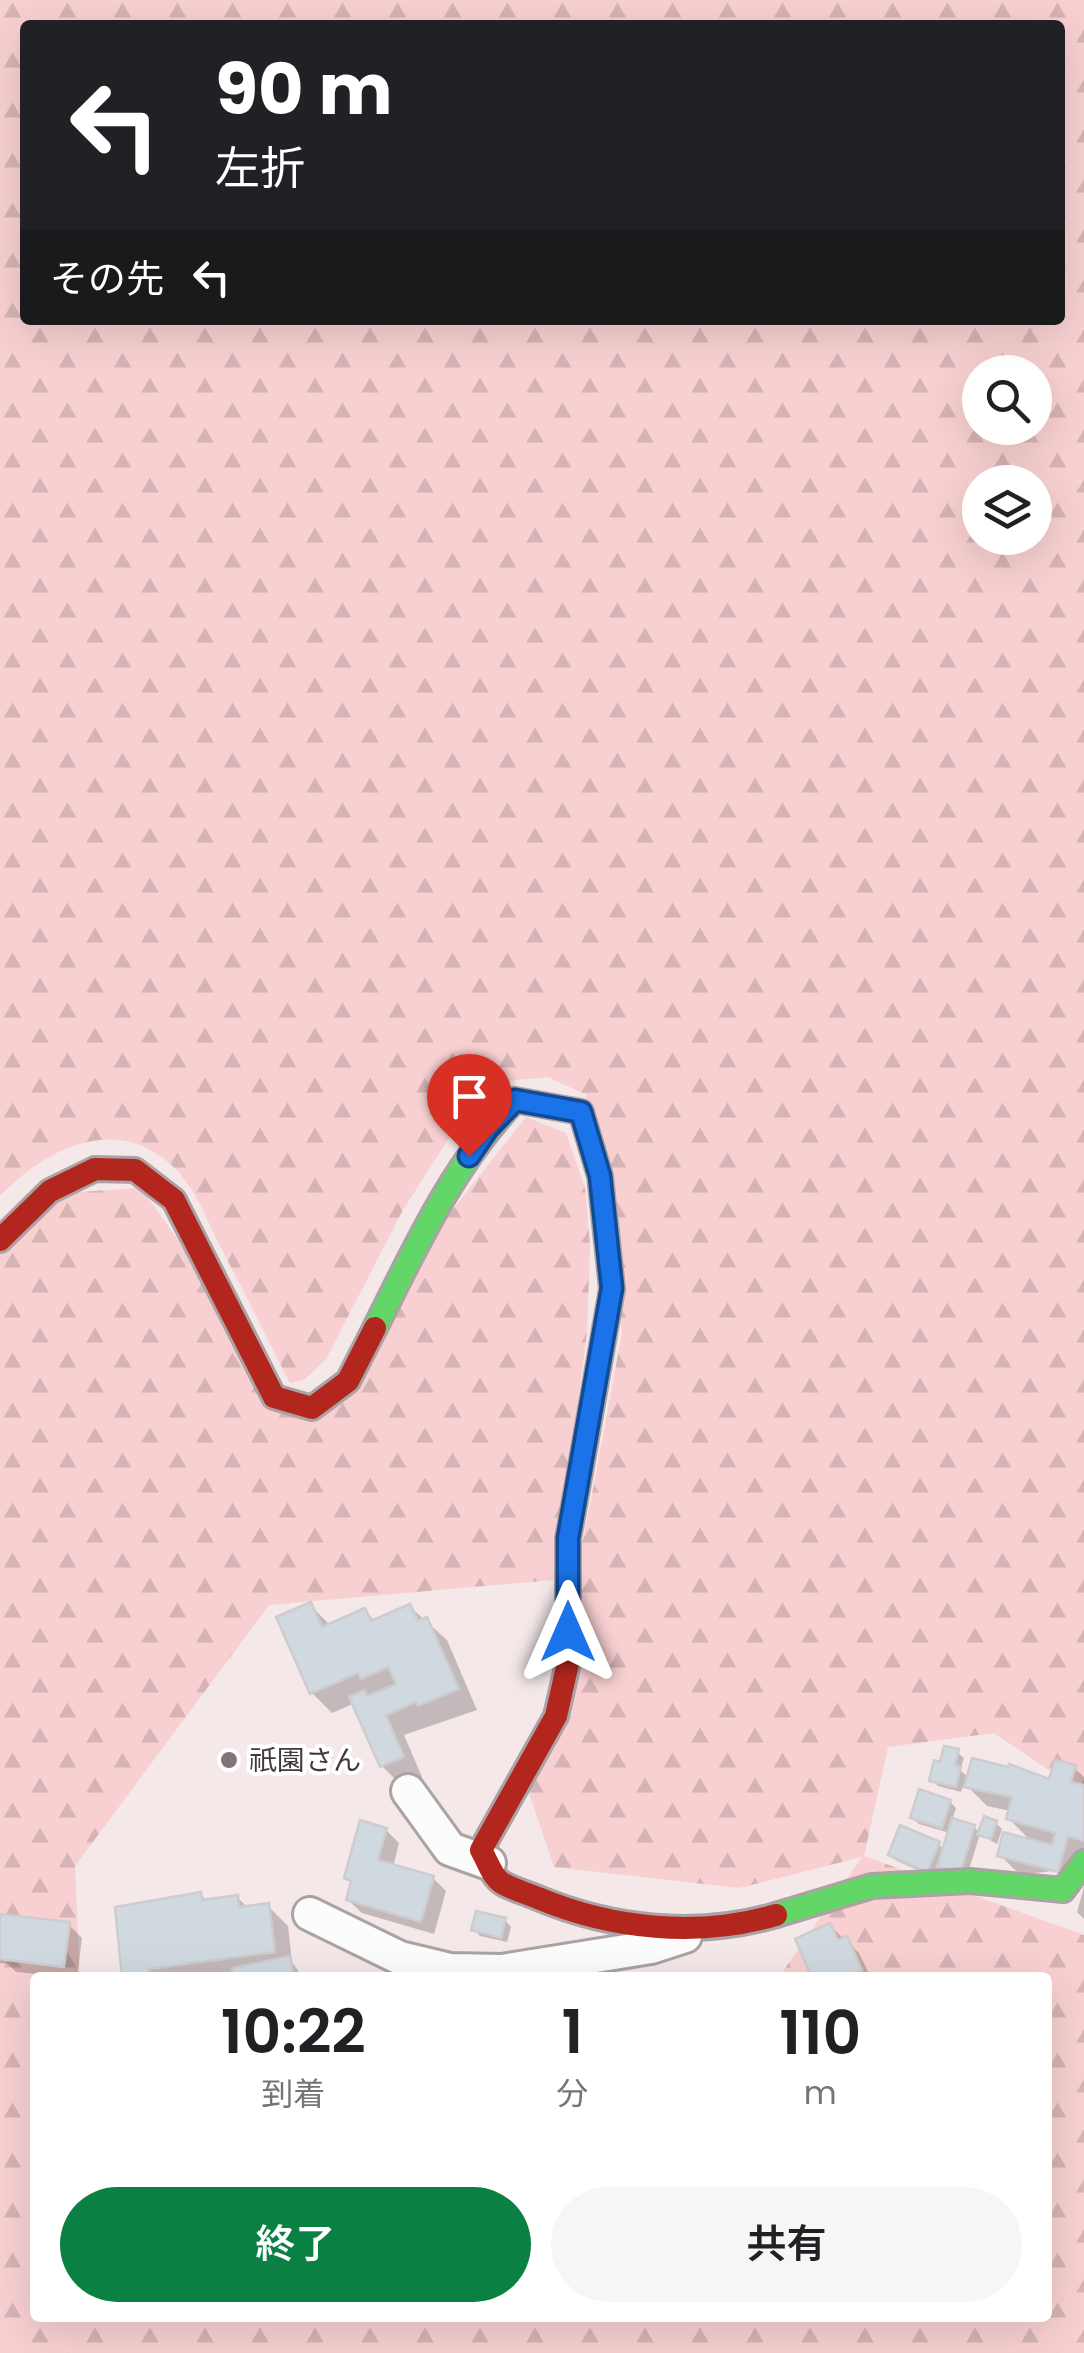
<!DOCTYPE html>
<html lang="ja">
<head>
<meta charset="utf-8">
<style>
  :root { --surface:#fff; --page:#f6f6f6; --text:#202124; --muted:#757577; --accent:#0b8043 }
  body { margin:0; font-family:Poppins,"Noto Sans JP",sans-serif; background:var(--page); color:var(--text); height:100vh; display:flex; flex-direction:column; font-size:38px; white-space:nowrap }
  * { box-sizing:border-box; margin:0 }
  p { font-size:32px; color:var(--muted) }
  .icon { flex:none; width:55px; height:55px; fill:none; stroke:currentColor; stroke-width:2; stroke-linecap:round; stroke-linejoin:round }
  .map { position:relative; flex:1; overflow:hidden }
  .sheet { position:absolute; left:30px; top:1972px; width:1022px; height:350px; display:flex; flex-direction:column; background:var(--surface); border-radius:10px; box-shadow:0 10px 40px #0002 }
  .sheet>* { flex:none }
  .guide { position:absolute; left:20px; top:20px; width:1045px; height:305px; border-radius:10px; box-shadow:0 10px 40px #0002; background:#202124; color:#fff; overflow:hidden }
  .tools { position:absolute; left:962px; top:355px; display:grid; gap:20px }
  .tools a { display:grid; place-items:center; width:90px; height:90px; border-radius:50%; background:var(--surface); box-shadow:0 10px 40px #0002; font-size:50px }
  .pin { position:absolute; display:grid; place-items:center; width:85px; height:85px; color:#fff; margin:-102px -42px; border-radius:50% 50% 50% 0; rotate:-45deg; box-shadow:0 0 10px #0007 }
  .pin .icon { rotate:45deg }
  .me { position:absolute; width:110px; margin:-55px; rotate:0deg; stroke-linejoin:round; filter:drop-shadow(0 0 8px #0008) }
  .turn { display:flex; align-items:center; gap:35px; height:210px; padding:0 30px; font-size:45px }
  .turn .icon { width:130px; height:130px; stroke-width:2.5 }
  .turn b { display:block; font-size:70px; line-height:85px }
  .then { display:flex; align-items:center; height:95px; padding:0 30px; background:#0003; gap:20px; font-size:38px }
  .eta { display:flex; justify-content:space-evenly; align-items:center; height:170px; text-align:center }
  .eta b { font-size:60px; font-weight:600; line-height:70px }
  .primary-button { display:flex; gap:20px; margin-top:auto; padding:20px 30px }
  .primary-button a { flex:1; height:115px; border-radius:60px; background:var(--accent); color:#fff; font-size:40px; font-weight:600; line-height:115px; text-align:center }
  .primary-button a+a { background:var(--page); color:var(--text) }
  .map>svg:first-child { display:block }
</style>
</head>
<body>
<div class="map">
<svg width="1084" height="2353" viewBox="0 0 1084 2353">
  <defs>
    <pattern id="forest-firs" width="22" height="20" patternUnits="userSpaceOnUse" patternTransform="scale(2.5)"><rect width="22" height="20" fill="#f8d0d1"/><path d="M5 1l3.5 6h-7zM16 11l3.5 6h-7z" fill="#d6b3b4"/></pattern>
  </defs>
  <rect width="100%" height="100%" fill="#f4e8e9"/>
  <path fill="url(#forest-firs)" fill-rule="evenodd" d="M0,0H1084V1794L994,1733L888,1747L864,1856L1084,1935V2353H0V1255L62,1193L141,1188L309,1422L438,1228L526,1117L566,1133L585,1188L590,1245L587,1333L554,1580L269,1605L75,1866L80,1977L35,1978V2318H1048V1978L779,1977L862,1857L739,1888L554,1867L528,1790L590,1505L622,1333L586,1095L548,1077L505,1081L476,1096L403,1210L326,1359L304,1380L290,1383C267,1338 244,1292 220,1246C206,1218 193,1182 168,1162C112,1114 43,1151 0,1196ZM25,25H1060V320H25ZM980,372H1035V428H980ZM980,482H1035V538H980Z"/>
  <g fill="#0003">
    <path d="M310,1605L331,1626L365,1611L376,1622L410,1607L447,1640L477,1710L404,1735L422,1777L402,1786L382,1766L355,1703L332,1713L312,1693Z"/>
    <path d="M957,1752L964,1758L960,1770L969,1778L1051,1782L1074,1768L1084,1777V1867L1020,1875L1000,1855L1032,1842L1009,1819L1011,1811L987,1806L964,1783L961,1792L938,1786L932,1780L942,1765Z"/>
    <path d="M950,1802L956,1808L952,1820L974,1827L980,1833L996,1823L1002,1829L997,1844L980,1834L966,1879L933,1877L897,1861L891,1855L938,1844L945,1850L950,1833L919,1824L913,1818Z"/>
    <path d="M386,1830L399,1843L393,1867L433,1878L446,1891L434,1934L362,1913L348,1900L353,1884L346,1877Z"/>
    <path d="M1084,1887V1919L1077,1912Z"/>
    <path d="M200,1894L208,1902L238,1898L248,1908L268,1906L288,1926L292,1962L303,1978H127Z"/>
    <path d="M0,1917L69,1925L82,1938L77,1978L16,1972L8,1964L0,1963Z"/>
    <path d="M505,1920L511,1927L507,1942L480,1936L474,1929Z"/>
    <path d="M830,1926L859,1953L871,1978H815Z"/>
  </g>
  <g fill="#cfd9df" stroke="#ceccce" stroke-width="2.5">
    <path d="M311,1602L322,1627L365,1608L371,1621L410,1604L418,1621L427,1617L459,1689L418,1706L416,1702L386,1715L404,1757L380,1767L349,1697L365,1690L367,1696L396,1684L388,1667L361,1679L358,1673L310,1694L276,1617Z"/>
    <path d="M944,1746L959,1749L955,1765L961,1766L956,1787L929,1781L934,1760L940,1762Z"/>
    <path d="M972,1758L1008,1767L1009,1764L1049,1779L1055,1760L1076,1765L1071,1782L1084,1785V1841L1068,1836L1058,1872L997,1856L1003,1832L1052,1845L1055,1833L1006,1819L1012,1797L964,1787Z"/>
    <path d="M919,1789L951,1800L942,1828L910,1818Z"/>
    <path d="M984,1816L997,1821L991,1839L977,1835Z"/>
    <path d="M952,1818L975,1825L960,1874L937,1867Z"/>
    <path d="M360,1820L387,1828L378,1860L434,1876L421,1922L346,1900L351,1881L344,1878Z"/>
    <path d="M900,1825L940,1842L927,1872L888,1855Z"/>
    <path d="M201,1892L202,1900L238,1895L239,1907L269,1903L275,1952L149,1969L150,1978H122L115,1907Z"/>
    <path d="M476,1911L506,1918L501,1938L471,1930Z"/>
    <path d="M0,1914L70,1922L64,1967L0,1959Z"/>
    <path d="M830,1923L838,1940L847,1936L862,1970L844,1978H812L795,1939Z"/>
    <path d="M290,1956L294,1978H234L232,1968Z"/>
  </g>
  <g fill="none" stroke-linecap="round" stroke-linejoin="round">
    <defs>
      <g id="street">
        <path d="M408,1791L450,1849L489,1863"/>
        <path d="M310,1914L400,1958L450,1970L502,1971L651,1947L685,1936"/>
      </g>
      <g id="fast">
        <path d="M375,1328C415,1248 453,1165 515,1100L581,1112L600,1176L612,1289L580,1472"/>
        <path d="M776,1915L872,1886L970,1881L1063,1890L1084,1862"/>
      </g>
      <g id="jam">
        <path d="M0,1240L50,1191L95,1169L135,1170L174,1200L274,1397L312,1408L348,1381L375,1328"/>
        <path d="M580,1472L568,1539V1663L556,1716L481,1850C487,1860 492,1877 502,1883C512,1889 526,1893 538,1898C612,1929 698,1938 776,1915"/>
      </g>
    </defs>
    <use href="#street" stroke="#aba2a3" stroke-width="38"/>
    <use href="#fast" stroke="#aba2a3" stroke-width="28"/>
    <use href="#jam" stroke="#aba2a3" stroke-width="28"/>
    <use href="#street" stroke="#fdfcfc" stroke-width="32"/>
    <use href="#fast" stroke="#63d668" stroke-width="22"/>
    <use href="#jam" stroke="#b3261e" stroke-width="22"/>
  </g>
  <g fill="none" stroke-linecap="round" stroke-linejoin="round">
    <defs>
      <path id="route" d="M469,1156L488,1128L515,1100L581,1112L600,1176L612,1288L568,1538V1632"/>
    </defs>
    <use href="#route" stroke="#114b97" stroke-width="25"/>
    <use href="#route" stroke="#1a73e8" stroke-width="18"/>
  </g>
  <circle fill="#807677" stroke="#fff" stroke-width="4" cx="229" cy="1760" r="10"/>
  <g text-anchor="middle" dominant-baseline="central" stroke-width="8" stroke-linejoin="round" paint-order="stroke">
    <g font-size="28" fill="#413939" stroke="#fff" text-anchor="start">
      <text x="249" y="1760">祇園さん</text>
    </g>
  </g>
</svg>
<div class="tools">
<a><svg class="icon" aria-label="search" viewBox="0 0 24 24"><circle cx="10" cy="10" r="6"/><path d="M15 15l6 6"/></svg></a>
<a><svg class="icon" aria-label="layers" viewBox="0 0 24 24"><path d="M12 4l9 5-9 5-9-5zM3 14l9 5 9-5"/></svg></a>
</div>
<div class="pin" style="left:469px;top:1156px;background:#d93025"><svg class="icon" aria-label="arrive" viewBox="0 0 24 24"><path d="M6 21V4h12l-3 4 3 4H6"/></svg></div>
<svg class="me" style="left:568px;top:1632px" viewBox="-20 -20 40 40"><path d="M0-17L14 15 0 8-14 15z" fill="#1a73e8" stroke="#fff" stroke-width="4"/></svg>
<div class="guide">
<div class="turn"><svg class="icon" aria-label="left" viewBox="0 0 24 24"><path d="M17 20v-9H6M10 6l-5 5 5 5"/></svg><div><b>90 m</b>左折</div></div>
<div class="then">その先<svg class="icon" aria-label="left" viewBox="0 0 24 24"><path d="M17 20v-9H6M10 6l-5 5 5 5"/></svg></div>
</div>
<section class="sheet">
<div class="eta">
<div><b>10:22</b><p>到着</p></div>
<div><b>1</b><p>分</p></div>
<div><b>110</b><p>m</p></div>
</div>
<div class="primary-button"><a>終了</a><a>共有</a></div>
</section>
</div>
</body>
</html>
